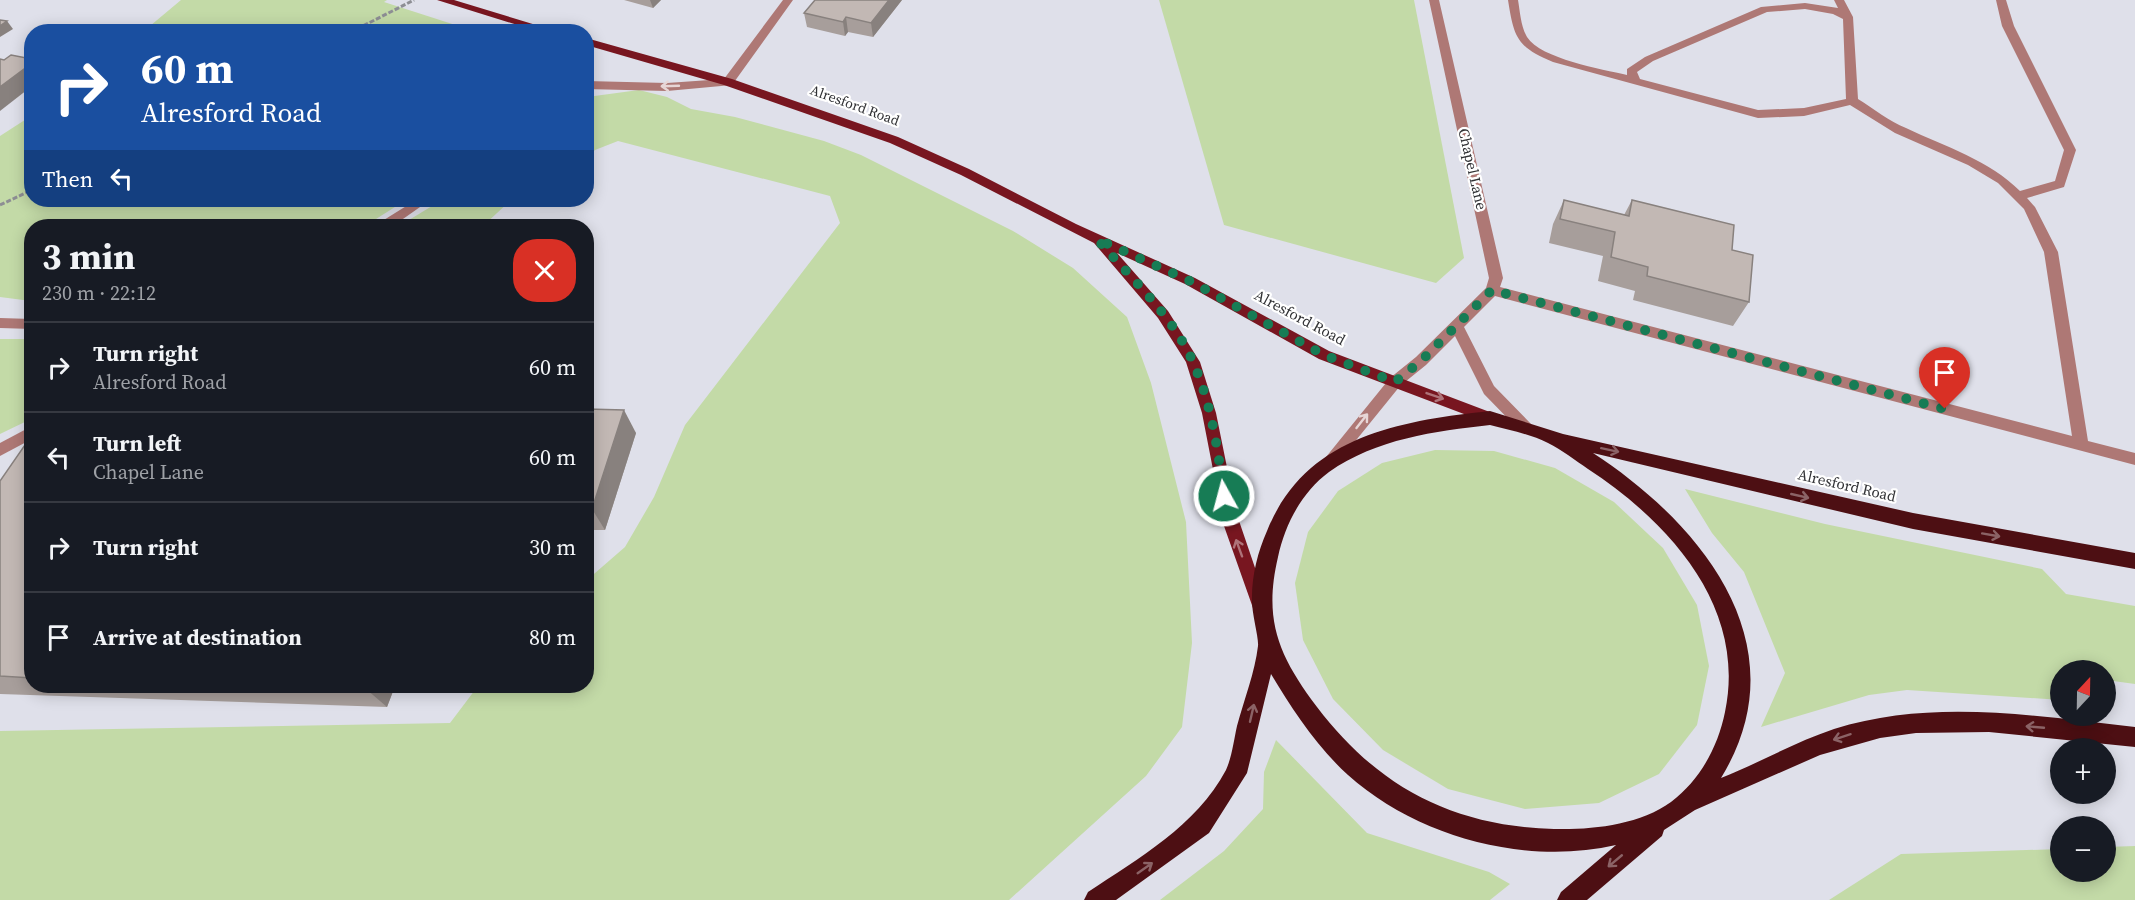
<!DOCTYPE html>
<html lang="en">
<head>
<meta charset="utf-8">
<style>
  :root { --surface:#171b24; --page:#242831; --text:#f1f3f6; --muted:#9ea1a6; --line:#363941 }
  body { margin:0; font-family:"Source Serif 4",serif; background:var(--page); color:var(--text); height:100vh; display:flex; flex-direction:column; font-size:22px; white-space:nowrap }
  * { box-sizing:border-box; margin:0 }
  p { font-size:20px; color:var(--muted) }
  .icon { flex:none; width:33px; height:33px; fill:none; stroke:currentColor; stroke-width:2; stroke-linecap:round; stroke-linejoin:round }
  .map { position:relative; flex:1; overflow:hidden }
  .side { position:absolute; left:24px; top:219px; width:570px; height:474px; display:flex; flex-direction:column; background:var(--surface); border-radius:24px; box-shadow:0 3px 15px #0003 }
  .side>* { flex:none }
  .hud { position:absolute; left:24px; top:24px; width:570px; height:183px; border-radius:24px; box-shadow:0 3px 15px #0003; background:#1a4fa0; color:#fff; overflow:hidden }
  .needle { width:39px; rotate:22deg }
  .buttons { position:absolute; left:2050px; top:660px; display:grid; gap:12px }
  .buttons a { display:grid; place-items:center; width:66px; height:66px; border-radius:50%; background:var(--surface); box-shadow:0 3px 15px #0003; font-size:30px }
  .pin { position:absolute; display:grid; place-items:center; width:51px; height:51px; color:#fff; margin:-62px -26px; border-radius:50% 50% 50% 0; rotate:-45deg; box-shadow:0 0 6px #0007 }
  .pin .icon { rotate:45deg }
  .me { position:absolute; width:66px; margin:-33px; rotate:353deg; stroke-linejoin:round; filter:drop-shadow(0 0 4px #0008) }
  .turn { display:flex; align-items:center; gap:21px; height:126px; padding:0 18px; font-size:27px }
  .turn .icon { width:78px; height:78px; stroke-width:2.5 }
  .turn b { display:block; font-size:42px; line-height:51px }
  .then { display:flex; align-items:center; height:57px; padding:0 18px; background:#0003; gap:12px; font-size:22px }
  .round { display:grid; place-items:center; flex:none; width:63px; height:63px; border-radius:24px; background:var(--page) }
  .overview { display:flex; align-items:center; justify-content:space-between; height:102px; padding:0 18px }
  h1 { font-size:36px; font-weight:700; line-height:45px }
  ul { padding:0; list-style:none }
  li { display:flex; align-items:center; gap:18px; height:90px; padding:0 18px; border-top:2px solid var(--line) }
  li div { flex:1 }
  li b { display:block; font-size:22px }
  li em { font-style:normal }
  .map>svg:first-child { display:block }
</style>
</head>
<body>
<div class="map">
<svg width="2135" height="900" viewBox="0 0 2135 900">
  <rect width="100%" height="100%" fill="#dfe0ea"/>
  <g fill="#c3daa7">
    <path d="M181,0H387L384,2L474,31H144Z"/>
    <path d="M1159,0H1414L1464,258L1436,283L1224,225Z"/>
    <path d="M639,90L667,97L691,109L735,117L824,141L861,155L1013,231L1073,268L1127,317L1151,383L1186,522L1192,643L1182,727L1146,776L1009,900H0V731L450,723L478,686H586L587,580L625,547L654,497L685,425L840,223L830,196L618,141L595,150L587,157V97Z"/>
    <path d="M31,116L32,200H406L365,226H32L31,301L0,297V136Z"/>
    <path d="M442,200H511L483,226H399Z"/>
    <path d="M0,339H32L31,419L0,434Z"/>
    <path d="M1435,450L1494,451L1555,468L1614,502L1663,548L1697,605L1709,666L1697,725L1659,774L1599,803L1525,809L1448,789L1383,750L1333,699L1303,640L1295,583L1308,532L1338,491L1382,463Z"/>
    <path d="M1685,489L1825,524L2042,569L2066,594L2135,606V684L2106,680V670H2061V700L1907,690L1869,695L1761,727L1785,673L1744,572L1712,533Z"/>
    <path d="M1276,740L1367,833L1489,872L1510,884L1490,900H1160L1224,851L1263,809L1264,772Z"/>
    <path d="M2135,846V900H1829L1901,854L2061,849V872H2106V847Z"/>
  </g>
  <g fill="none" stroke-linecap="round" stroke-linejoin="round">
    <g stroke="#8d8e94" stroke-width="3" stroke-dasharray="5 2" stroke-linecap="butt">
      <path d="M351,32L414,0"/>
      <path d="M0,205L32,190"/>
    </g>
    <g fill="#ae7875" fill-rule="evenodd">
      <path d="M783,0H793L732,85L667,91L586,89V81L667,83L724,79Z"/>
      <path d="M1429,0H1439L1503,278L1500,287L2072,436L2044,252L2024,209L1998,183L1968,165L1895,133L1850,105L1804,116L1758,118L1553,62C1517,47 1514,38 1508,0H1518C1520,12 1521,27 1527,37C1541,59 1602,69 1627,75V69L1645,57L1761,7L1805,3L1838,8L1834,0H1844L1853,17L1858,99C1874,109 1889,121 1906,128C1946,147 1989,160 2020,191L2055,181L2064,150L2002,26L1996,0H2006L2014,26L2076,150L2064,187L2027,198L2035,207L2058,252L2088,441L2135,453V465L1495,296L1464,327L1494,386L1531,424L1533,428L1531,432H1521L1484,394L1455,336L1426,365L1400,386L1336,465H1326L1323,461L1326,457L1390,378L1416,357L1486,288L1489,278ZM1805,9L1833,14L1843,19L1846,99L1804,108L1758,110L1640,79L1637,72L1653,61L1767,12Z"/>
      <path d="M416,200H430L393,226H378L379,223Z"/>
      <path d="M0,318L32,319V329L0,328Z"/>
      <path d="M32,426V439L0,456V443Z"/>
    </g>
    <g fill="#781620" fill-rule="evenodd">
      <path d="M437,0H454L559,32H540Z"/>
      <path d="M586,38L732,79L898,137L969,169L1076,224L1195,278L1329,351L1495,414L1497,418L1495,422H1485L1319,359L1185,284L1117,253L1168,311L1200,362L1216,413L1236,512L1267,603L1265,608L1259,610L1253,608L1224,526L1202,413L1186,362L1158,318L1094,243L961,175L890,143L724,85L586,45Z"/>
    </g>
    <path fill="#4d0f13" fill-rule="evenodd" d="M1490,411L1563,434L1913,513L2135,553V569L1913,529L1593,453C1702,524 1802,646 1721,778C1759,763 1795,742 1834,729C1932,698 2036,716 2135,727V747L1989,732L1916,733L1880,738L1820,755L1695,810L1664,830L1662,836L1587,900H1557L1561,892L1616,845C1526,866 1417,837 1348,775C1317,747 1292,709 1271,674L1247,773L1209,833L1116,900H1084L1088,892C1139,858 1196,826 1226,770C1232,757 1234,739 1237,726C1244,700 1255,672 1258,646C1259,637 1251,612 1252,597C1252,575 1258,551 1267,531C1305,436 1399,421 1490,411ZM1490,425C1509,430 1530,434 1548,443C1562,450 1575,460 1588,469C1669,522 1747,607 1725,712C1718,747 1700,780 1671,802C1639,825 1592,830 1554,829C1452,826 1378,787 1317,707C1279,656 1263,621 1278,557C1285,524 1302,492 1329,472C1376,439 1435,431 1490,425Z"/>
  </g>
  <g fill="#a79e9b">
    <path d="M624,0H661L653,8Z"/>
    <path d="M902,0L873,37L848,32L845,36L807,27L804,13Z"/>
    <path d="M1564,200L1624,215L1632,200L1732,250L1749,302L1733,326L1633,300L1635,291L1598,281L1603,256L1549,243L1553,224Z"/>
    <path d="M586,409L636,433L605,530H586Z"/>
    <path d="M32,443V686H395L387,707L0,694V481Z"/>
  </g>
  <g fill="#88817e">
    <path d="M650,0H661L653,8Z"/>
    <path d="M889,0H902L873,37L871,23Z"/>
    <path d="M846,17L848,32L845,36L843,22Z"/>
    <path d="M7,21L13,29L0,37V26Z"/>
    <path d="M32,63V86L0,111V87Z"/>
    <path d="M624,410L636,433L605,530L592,509Z"/>
    <path d="M367,686H395L387,707L366,689Z"/>
  </g>
  <g fill="#c2b8b4" stroke="#88817e" stroke-width="1.5">
    <path d="M815,0H889L871,23L846,17L843,22L804,13Z"/>
    <path d="M0,20L7,21L0,26Z"/>
    <path d="M11,55L32,59V63L0,87V59L4,60Z"/>
    <path d="M1564,200L1629,216L1632,200L1734,225L1732,250L1753,255L1749,302L1647,276L1648,267L1611,257L1615,232L1560,219Z"/>
    <path d="M586,409L624,410L592,509H586Z"/>
    <path d="M27,442L32,443V678L0,676V481Z"/>
    <path d="M274,686H367L366,689Z"/>
  </g>
  <defs><path id="oneway-shaft" d="M-6 0H5M1.5-3L5.5 0L1.5 3" fill="none" stroke-width="1.6" stroke-linecap="round" stroke-linejoin="round" transform="scale(1.5)"/></defs>
  <g stroke="#e7d6d6">
    <use href="#oneway-shaft" transform="translate(670 86) rotate(178)"/>
    <use href="#oneway-shaft" transform="translate(1362 421) rotate(-52)"/>
  </g>
  <g stroke="#ae7379">
    <use href="#oneway-shaft" transform="translate(1435 396) rotate(19)"/>
    <use href="#oneway-shaft" transform="translate(1239 548) rotate(-110)"/>
  </g>
  <g stroke="#8b6366">
    <use href="#oneway-shaft" transform="translate(1610 450) rotate(12)"/>
    <use href="#oneway-shaft" transform="translate(1800 496) rotate(13)"/>
    <use href="#oneway-shaft" transform="translate(1991 535) rotate(10)"/>
    <use href="#oneway-shaft" transform="translate(1252 713) rotate(-77)"/>
    <use href="#oneway-shaft" transform="translate(2035 727) rotate(-175)"/>
    <use href="#oneway-shaft" transform="translate(1842 737) rotate(162)"/>
    <use href="#oneway-shaft" transform="translate(1615 861) rotate(140)"/>
    <use href="#oneway-shaft" transform="translate(1145 868) rotate(-35)"/>
  </g>
  <g fill="none" stroke-linecap="round" stroke-linejoin="round">
    <path stroke="#177c55" stroke-width="10" stroke-dasharray="0 18" d="M1224,496C1218,451 1212,405 1193,362C1173,316 1130,277 1097,239L1190,281L1324,355L1395,382L1421,361L1492,290L1945,409"/>
  </g>
  <g text-anchor="middle" dominant-baseline="central" stroke-width="4.5" stroke-linejoin="round" paint-order="stroke">
    <g font-size="14" fill="#313235" stroke="#fff">
      <text transform="translate(855 105) rotate(20)">Alresford Road</text>
    </g>
    <g font-size="15" fill="#313235" stroke="#fff">
      <text transform="translate(1473 169) rotate(77)">Chapel Lane</text>
      <text transform="translate(1300 317) rotate(28)">Alresford Road</text>
      <text transform="translate(1847 485) rotate(13)">Alresford Road</text>
    </g>
  </g>
</svg>
<div class="buttons">
<a><svg class="needle" viewBox="-14 -14 28 28"><path d="M0-13l5 13h-10z" fill="#e53935"/><path d="M0 13l5-13h-10z" fill="#9ea1a6"/></svg></a>
<a>+</a>
<a>−</a>
</div>
<div class="pin" style="left:1945px;top:409px;background:#d93025"><svg class="icon" aria-label="arrive" viewBox="0 0 24 24"><path d="M6 21V4h12l-3 4 3 4H6"/></svg></div>
<svg class="me" style="left:1224px;top:496px" viewBox="-20 -20 40 40"><circle r="17" fill="#177c55" stroke="#fff" stroke-width="3"/><path d="M0-11L8 9 0 5-8 9z" fill="#fff"/></svg>
<div class="hud">
<div class="turn"><svg class="icon" aria-label="right" viewBox="0 0 24 24"><path d="M7 20v-9h11M14 6l5 5-5 5"/></svg><div><b>60 m</b>Alresford Road</div></div>
<div class="then">Then<svg class="icon" aria-label="left" viewBox="0 0 24 24"><path d="M17 20v-9H6M10 6l-5 5 5 5"/></svg></div>
</div>
<section class="side">
<div class="overview"><div><h1>3 min</h1><p>230 m · 22:12</p></div><a class="round" style="background:#d93025;color:#fff"><svg class="icon" aria-label="close" viewBox="0 0 24 24"><path d="M6 6l12 12M18 6L6 18"/></svg></a></div>
<ul>
<li><svg class="icon" aria-label="right" viewBox="0 0 24 24"><path d="M7 20v-9h11M14 6l5 5-5 5"/></svg><div><b>Turn right</b><p>Alresford Road</p></div><em>60 m</em></li>
<li><svg class="icon" aria-label="left" viewBox="0 0 24 24"><path d="M17 20v-9H6M10 6l-5 5 5 5"/></svg><div><b>Turn left</b><p>Chapel Lane</p></div><em>60 m</em></li>
<li><svg class="icon" aria-label="right" viewBox="0 0 24 24"><path d="M7 20v-9h11M14 6l5 5-5 5"/></svg><div><b>Turn right</b></div><em>30 m</em></li>
<li><svg class="icon" aria-label="arrive" viewBox="0 0 24 24"><path d="M6 21V4h12l-3 4 3 4H6"/></svg><div><b>Arrive at destination</b></div><em>80 m</em></li>
</ul>
</section>
</div>
</body>
</html>
